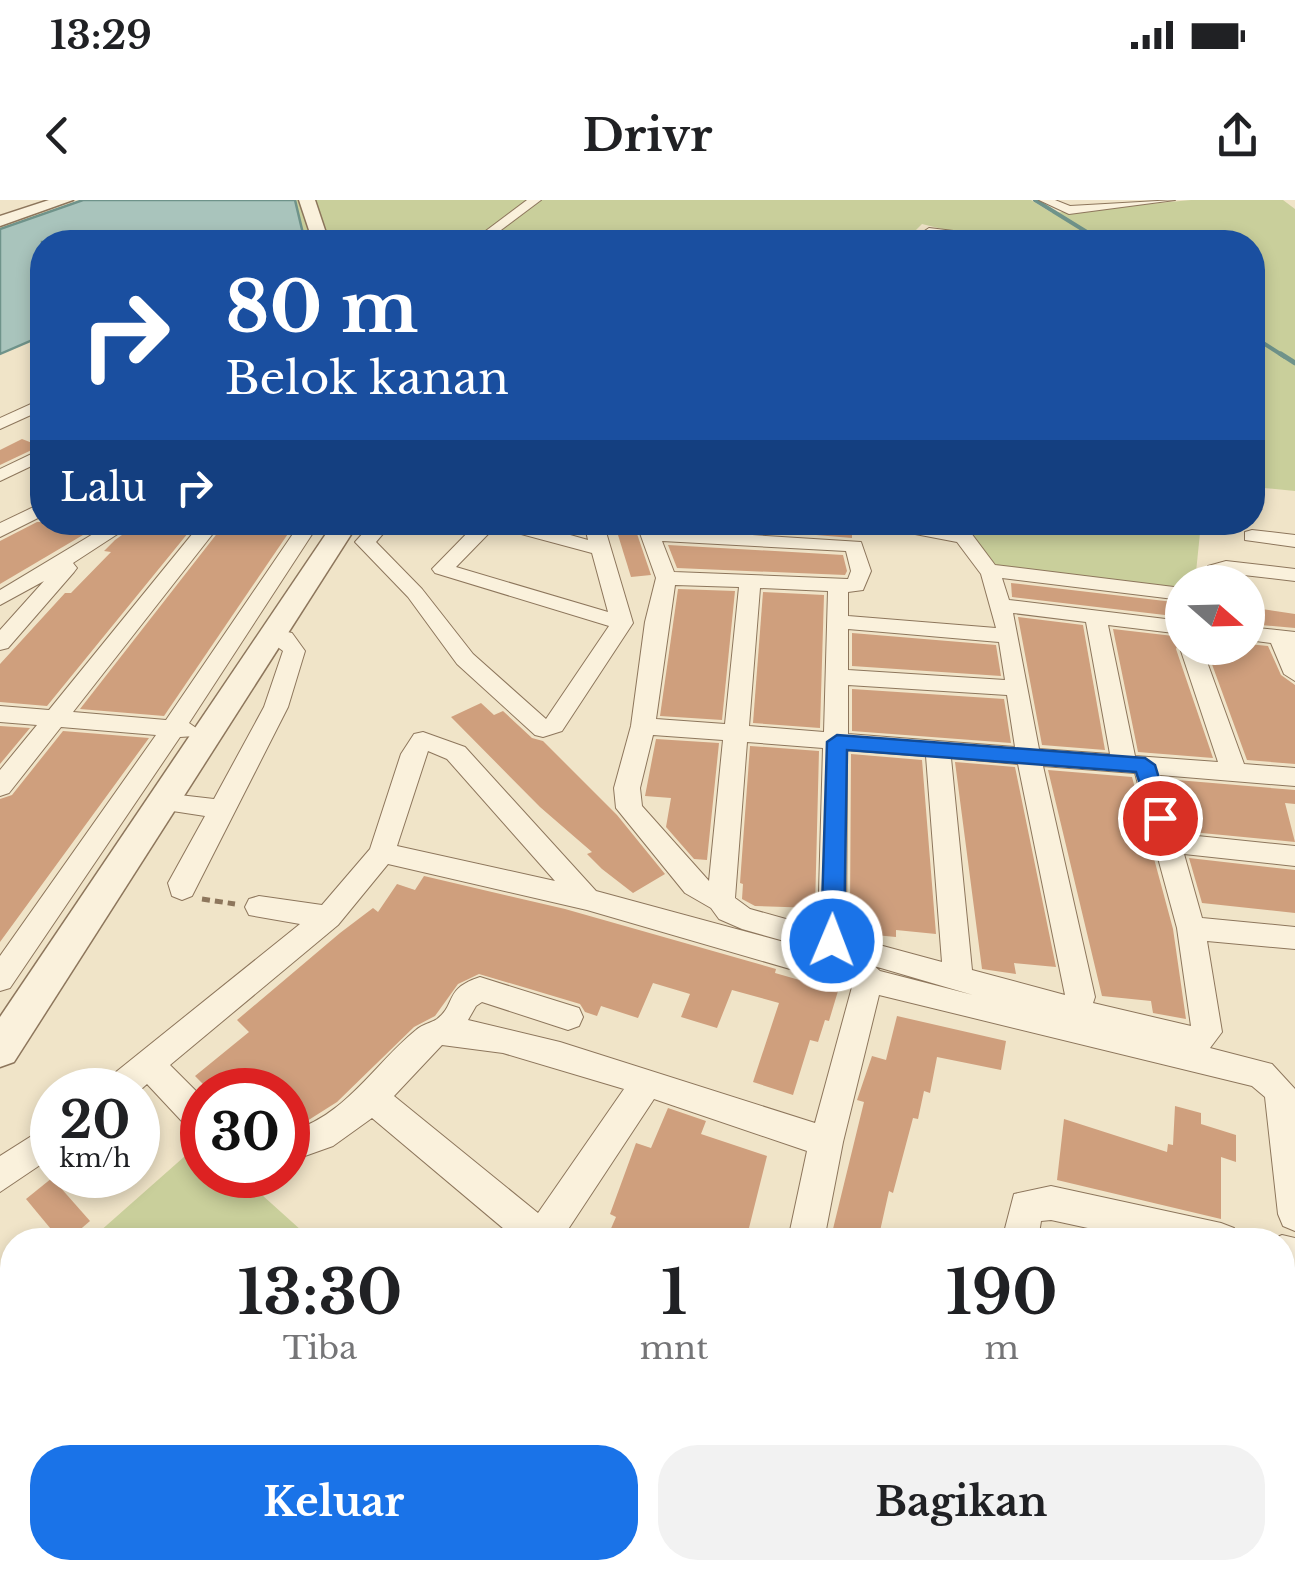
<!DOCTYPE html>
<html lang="id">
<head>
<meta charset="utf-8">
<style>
  :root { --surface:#fff; --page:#f2f2f2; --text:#202124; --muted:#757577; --accent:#1a73e8 }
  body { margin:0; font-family:"Libre Baskerville",serif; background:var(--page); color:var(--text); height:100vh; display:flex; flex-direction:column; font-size:38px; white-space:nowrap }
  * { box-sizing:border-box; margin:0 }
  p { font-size:32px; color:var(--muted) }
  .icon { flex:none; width:55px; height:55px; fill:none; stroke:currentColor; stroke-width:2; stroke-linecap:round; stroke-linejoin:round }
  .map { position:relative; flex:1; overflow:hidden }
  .details { position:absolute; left:0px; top:1028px; width:1295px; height:352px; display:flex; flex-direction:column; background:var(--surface); border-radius:40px 40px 0 0; box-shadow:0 5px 15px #0003 }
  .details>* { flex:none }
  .hud { position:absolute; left:30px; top:30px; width:1235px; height:305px; border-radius:40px; box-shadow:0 5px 15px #0003; background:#1a4fa0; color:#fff; overflow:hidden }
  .needle { width:65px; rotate:110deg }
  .buttons { position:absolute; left:1165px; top:365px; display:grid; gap:20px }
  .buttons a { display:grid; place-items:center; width:100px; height:100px; border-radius:50%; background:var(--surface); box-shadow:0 5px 15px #0003; font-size:50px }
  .speed { position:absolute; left:30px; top:868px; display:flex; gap:20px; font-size:50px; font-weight:700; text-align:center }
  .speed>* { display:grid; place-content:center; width:130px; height:130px; border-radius:50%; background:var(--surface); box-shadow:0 5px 15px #0003; line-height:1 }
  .speed small { font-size:25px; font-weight:400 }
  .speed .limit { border:15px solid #d22; background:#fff; color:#111 }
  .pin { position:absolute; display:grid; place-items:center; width:85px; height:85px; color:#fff; margin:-42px; border:5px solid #fff; border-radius:50%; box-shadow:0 2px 10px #0007 }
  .me { position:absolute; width:110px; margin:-55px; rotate:1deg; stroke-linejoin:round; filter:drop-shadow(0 0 8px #0008) }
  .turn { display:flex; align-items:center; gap:35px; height:210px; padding:0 30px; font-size:45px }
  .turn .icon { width:130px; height:130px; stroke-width:2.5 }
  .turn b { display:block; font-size:70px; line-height:85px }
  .then { display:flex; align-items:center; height:95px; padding:0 30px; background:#0003; gap:20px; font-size:38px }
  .eta { display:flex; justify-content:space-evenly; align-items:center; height:170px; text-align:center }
  .eta b { font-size:60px; font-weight:700; line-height:70px }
  .cta { display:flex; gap:20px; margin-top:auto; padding:20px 30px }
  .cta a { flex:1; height:115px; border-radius:40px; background:var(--accent); color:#fff; font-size:40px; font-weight:700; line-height:115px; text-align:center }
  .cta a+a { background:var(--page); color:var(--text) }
  .status { display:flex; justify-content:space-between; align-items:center; height:70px; padding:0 50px; background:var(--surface); direction:ltr }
  .status svg { height:28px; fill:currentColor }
  header { display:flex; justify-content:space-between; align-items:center; height:130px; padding:0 30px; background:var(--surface); font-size:45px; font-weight:700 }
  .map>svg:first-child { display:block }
</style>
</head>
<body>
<div class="status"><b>13:29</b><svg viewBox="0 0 49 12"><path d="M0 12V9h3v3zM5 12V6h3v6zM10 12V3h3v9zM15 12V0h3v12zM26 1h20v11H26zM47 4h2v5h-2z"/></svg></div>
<header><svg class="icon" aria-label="back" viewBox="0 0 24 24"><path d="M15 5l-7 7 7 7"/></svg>Drivr<svg class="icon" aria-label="share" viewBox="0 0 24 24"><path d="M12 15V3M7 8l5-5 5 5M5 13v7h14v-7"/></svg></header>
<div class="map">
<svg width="1295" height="1378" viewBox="0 0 1295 1378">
  <rect width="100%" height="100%" fill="#f0e4c8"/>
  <g fill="#c9cf9b">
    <path d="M295,0H1031L1052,13L1191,0H1283L1295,9V291L1253,287L1252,42H995L922,24L904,42H305Z"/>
    <path d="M920,323H1201L1195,382H1182V391L982,366L972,337Z"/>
    <path d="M202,941V975H240L312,1040H90Z"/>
    <path d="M12,1108V1368H868L891,1378H0V1120Z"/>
  </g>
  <path fill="#a9c4bc" stroke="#6f938a" stroke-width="2.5" d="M83,0H295L305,42H42V136L0,154V29Z"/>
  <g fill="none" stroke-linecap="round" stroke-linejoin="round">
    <g stroke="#6f938a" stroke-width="4">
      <path d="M1035,0L1103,42"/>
      <path d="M1252,136L1285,157"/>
    </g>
    <path stroke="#6f938a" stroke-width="5" d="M1281,154L1295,163"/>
  </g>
  <g fill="#cf9f7d">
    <path d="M22,239L40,246L0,265V250Z"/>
    <path d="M37,322H105L0,384V341Z"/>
    <path d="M140,322H197L47,506L0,502V464L65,393H71L111,352L104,351L115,340Z"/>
    <path d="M226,322H296L164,516L80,509Z"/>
    <path d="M614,322H633L651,375L631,377Z"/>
    <path d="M659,322L813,328L852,332V338Z"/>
    <path d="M668,345L843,355L847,371L845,375L677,368Z"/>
    <path d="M1011,383L1182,403V417L1012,397Z"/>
    <path d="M678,389L735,391L722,520L660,516Z"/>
    <path d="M763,392L824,395L820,528L753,523Z"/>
    <path d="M1248,407L1295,414V428L1248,424Z"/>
    <path d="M1018,417L1083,425L1105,550L1042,545Z"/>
    <path d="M1113,429L1182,437L1176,449L1213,558L1138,552Z"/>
    <path d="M852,433L996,445L1001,476L852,466Z"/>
    <path d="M1248,444L1268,446L1281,475L1295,485V564L1247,560L1206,448H1248Z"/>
    <path d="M852,489L1004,499L1011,543L852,531Z"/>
    <path d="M481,503L494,515L503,511L532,538L543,541L617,615L665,674L633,693L602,669L587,654L592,652L540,607L451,517Z"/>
    <path d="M0,526L30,528L0,564Z"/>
    <path d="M63,531L149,538L0,742V599L12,595Z"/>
    <path d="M656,539L719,543L707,660L694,659L666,627L671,598L645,596Z"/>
    <path d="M750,546L819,551L815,708L755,706L742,699L743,684L740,683Z"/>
    <path d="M851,554L922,560L936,734L896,730V737L854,733L850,711Z"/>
    <path d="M955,562L1015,567L1056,767L1014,763L1016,774L982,769Z"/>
    <path d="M1048,570L1132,577L1173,729L1186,819L1153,813L1151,801L1102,796Z"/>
    <path d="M1165,579L1295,590V604L1285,603L1295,642L1181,631Z"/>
    <path d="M1189,658L1295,670V713L1202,703Z"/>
    <path d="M424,676L565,709L776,769L775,773L838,791L829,821L825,820L818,842L810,840L793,895L753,882L779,803L732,790L717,828L681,817L690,794L653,783L638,818L601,806L597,816L585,812L580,804L479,774L458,784L435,816L414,827L337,902L307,921L299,924L288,913V890H209L195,876L249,832L237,820L340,733L373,708L378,712L397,684L415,690Z"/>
    <path d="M897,816L1006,841L1001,870L937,857L930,893L924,891L918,919L913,918L893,993L889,991L878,1040H854L832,1033L864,902L857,900L872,856L886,860Z"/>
    <path d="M1175,906L1201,913V924L1236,935V962L1221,957V1019L1057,980L1064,919L1167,952L1168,944L1173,945Z"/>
    <path d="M668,908L706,921L701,934L767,956L746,1040H606L616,1017L610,1014L636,943L651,948Z"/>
    <path d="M52,978L90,1021L68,1040H60L26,999Z"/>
  </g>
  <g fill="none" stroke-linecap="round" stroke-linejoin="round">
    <defs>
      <g id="minor">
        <path d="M527,0H541L485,42H471Z"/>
        <path d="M1039,0H1055L1070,6L1175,0L1069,14Z"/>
        <path d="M929,28L978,34L981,42L931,36L922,42H908Z"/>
        <path d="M42,199V210L0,229V218Z"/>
        <path d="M42,249V261L0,281V269Z"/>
        <path d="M42,303V316L0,337V323Z"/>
        <path d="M113,322H136L73,363L77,368L74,372L8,448L0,450V430L44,381L0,405V390Z"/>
        <path d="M202,322H222L73,512L166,520L301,322H320L189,523L199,530L195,536L180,537L10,788L0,791V756L156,535L61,527L9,593L0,596V570L37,525L0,522V506L49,510Z"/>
        <path d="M373,322H393L376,342L422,389L473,454L546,519L609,426L435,373L432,369L478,322H524L588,340L584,322H603L633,423L562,531L543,537L535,535L457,464L408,397L355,342ZM495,327L592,353L608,412L456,367Z"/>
        <path d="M636,322H655L657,329L861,342L871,371L863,390L848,392V416L996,428L981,374L957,342L884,328L875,322H918L971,333L995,365L1182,388V400L1002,378L1009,400L1182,421V434L1108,425L1135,556L1218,562L1180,448L1182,444V448H1202L1244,564L1295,568V586L1160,575L1178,634L1295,646V666L1184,654L1202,718L1295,727V749L1207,741L1222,832L1210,848L1272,864L1295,889V1031L1283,1026L1278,1014L1265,897L1252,886L879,795L843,942L824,1040H788L807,951L654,899L561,1040H517L372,918L333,946L288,962V932C345,917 373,865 416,830C423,824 431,823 437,819C457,804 443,789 480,777L579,808L583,817L579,826L568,830L482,802L476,806L468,820L560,842L815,923L852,787L587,710L388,664L338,725L170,865L202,897V934L190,930L147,884L138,892L101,890L106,880L300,724L249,715L245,707L249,699L259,696L322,705L370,649L401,554L414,534L423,532L465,547L596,691L869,765L742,729L719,719L711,708L685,693L616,608L614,588L631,526L645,422L656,378ZM662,341L846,351L851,371L848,379L674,372ZM675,385L739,387L725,524L656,519ZM760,388L828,391L824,532L749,526ZM1013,413L1086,422L1110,554L1039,549ZM848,429L999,442L1005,480L848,470ZM848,485L1007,495L1015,547L848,534ZM653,535L723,540L709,681L642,606L640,588ZM747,542L823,548L818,728L750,709L735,698ZM847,550L926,556L942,762L846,736ZM428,551L447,559L555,681L397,646ZM951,558L1018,564L1065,795L972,770ZM1043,566L1135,573L1177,728L1191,826L1093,803L1095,797ZM874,766L973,795L880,771ZM442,845L503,853L624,889L538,1013L394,896Z"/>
        <path d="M1252,330L1295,335V347L1245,340V332Z"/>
        <path d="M1226,361L1295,369V381L1226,373L1218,382H1198L1208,366Z"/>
        <path d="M1248,427L1295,432V481L1284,474L1271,443L1248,440Z"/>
        <path d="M274,429L292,433L305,451L288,507L192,696L182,700L172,696L168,683L205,616L153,608L149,602L153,596L162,593L214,599L264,507L283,451L263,436Z"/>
        <path d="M52,923V957L0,992V956Z"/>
        <path d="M1051,986L1221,1023L1234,1028L1239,1040H1143L1051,1020L1041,1021L1038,1040H1002L1014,994Z"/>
        <path d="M1282,1035L1295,1038V1074L1282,1071V1040H1271Z"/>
        <path d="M1295,1103V1378H1274V1368H1282V1109Z"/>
        <path d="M953,1368H1000L1004,1378H957Z"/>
      </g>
      <g id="tertiary">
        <path d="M49,0H73L0,26V16Z"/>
        <path d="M299,0H315L329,42H313Z"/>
        <path d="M334,322H359L14,862L0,867V817Z"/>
      </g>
    </defs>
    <use href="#minor" stroke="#8d765c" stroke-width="2"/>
    <use href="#tertiary" stroke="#8d765c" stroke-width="3"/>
    <path stroke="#8d765c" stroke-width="5" stroke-dasharray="8 5" stroke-linecap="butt" d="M202,699L235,704"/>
    <use href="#minor" fill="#faf1dc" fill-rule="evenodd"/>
    <use href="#tertiary" fill="#faf1dc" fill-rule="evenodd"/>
  </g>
  <path fill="#1a73e8" stroke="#114b97" stroke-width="2.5" d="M837,535L1145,558L1155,565L1171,618L1160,625L1153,623L1136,572L847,550L844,741L841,748H824L821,741L827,542Z"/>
</svg>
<div class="buttons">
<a><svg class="needle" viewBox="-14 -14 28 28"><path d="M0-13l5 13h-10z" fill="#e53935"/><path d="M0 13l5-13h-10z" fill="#757577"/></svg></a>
</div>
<div class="speed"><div>20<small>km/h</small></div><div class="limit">30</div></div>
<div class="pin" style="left:1160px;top:618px;background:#d93025"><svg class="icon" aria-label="arrive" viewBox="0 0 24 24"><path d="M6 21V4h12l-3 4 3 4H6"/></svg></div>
<svg class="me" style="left:832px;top:741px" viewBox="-20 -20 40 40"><circle r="17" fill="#1a73e8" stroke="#fff" stroke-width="3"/><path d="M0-11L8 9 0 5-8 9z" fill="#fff"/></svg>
<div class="hud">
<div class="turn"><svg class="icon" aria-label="right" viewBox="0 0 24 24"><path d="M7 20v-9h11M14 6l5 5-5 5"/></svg><div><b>80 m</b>Belok kanan</div></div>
<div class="then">Lalu<svg class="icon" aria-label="right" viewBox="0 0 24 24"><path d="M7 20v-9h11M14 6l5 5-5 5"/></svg></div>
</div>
<section class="details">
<div class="eta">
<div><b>13:30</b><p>Tiba</p></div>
<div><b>1</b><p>mnt</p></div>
<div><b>190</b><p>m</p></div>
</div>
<div class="cta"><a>Keluar</a><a>Bagikan</a></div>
</section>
</div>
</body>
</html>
